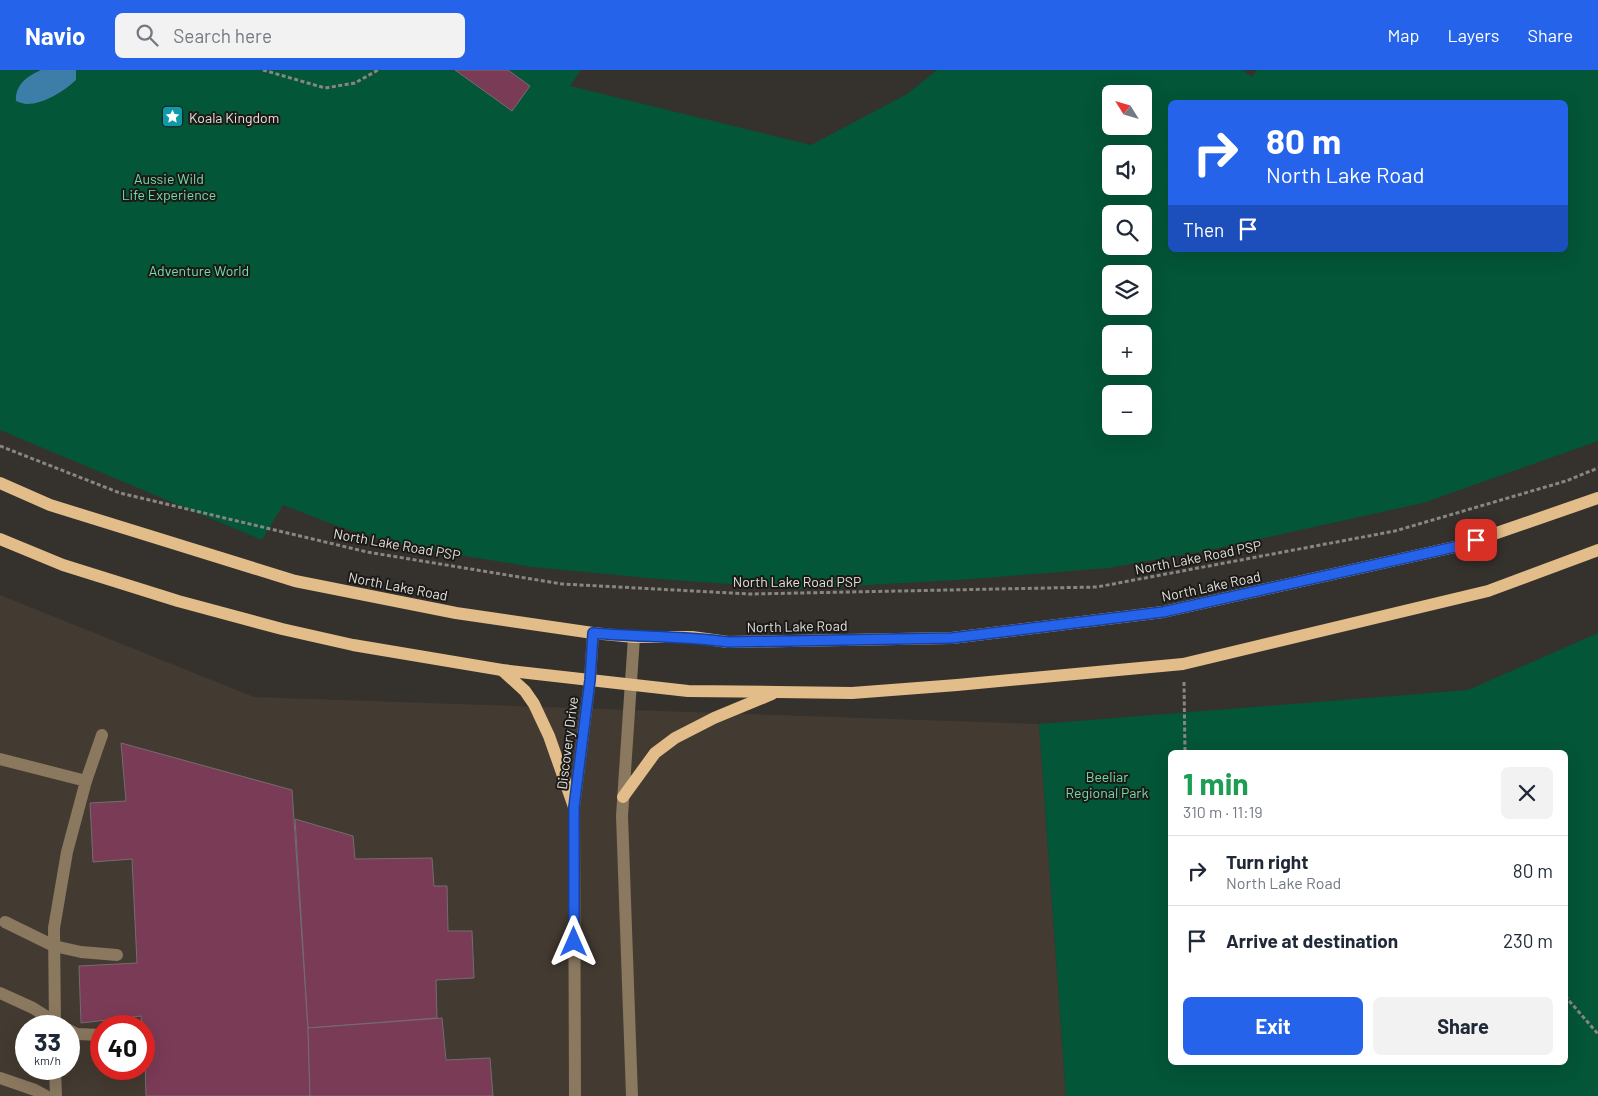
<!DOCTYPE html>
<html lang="en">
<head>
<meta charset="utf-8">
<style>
  :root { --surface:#fff; --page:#f2f2f3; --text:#1f2937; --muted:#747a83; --line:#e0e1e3; --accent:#2563eb }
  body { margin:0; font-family:Barlow,sans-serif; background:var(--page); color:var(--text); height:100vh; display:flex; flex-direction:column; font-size:19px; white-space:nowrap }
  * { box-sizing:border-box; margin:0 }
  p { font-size:16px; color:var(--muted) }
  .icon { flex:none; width:28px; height:28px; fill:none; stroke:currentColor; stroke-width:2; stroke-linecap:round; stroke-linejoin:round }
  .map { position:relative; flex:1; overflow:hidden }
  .panel { position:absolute; left:1168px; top:680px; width:400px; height:315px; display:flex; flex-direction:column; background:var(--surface); border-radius:8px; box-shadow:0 5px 20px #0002 }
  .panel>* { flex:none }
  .banner { position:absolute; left:1168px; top:30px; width:400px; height:152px; border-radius:8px; box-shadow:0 5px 20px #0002; background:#2563eb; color:#fff; overflow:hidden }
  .needle { width:32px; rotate:307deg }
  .buttons { position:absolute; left:1102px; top:15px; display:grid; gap:10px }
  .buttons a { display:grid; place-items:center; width:50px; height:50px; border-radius:8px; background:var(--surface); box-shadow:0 5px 20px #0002; font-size:25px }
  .speed { position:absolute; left:15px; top:945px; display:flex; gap:10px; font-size:25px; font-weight:700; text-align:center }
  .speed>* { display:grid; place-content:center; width:65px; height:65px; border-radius:50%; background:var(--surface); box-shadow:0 5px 20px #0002; line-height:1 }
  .speed small { font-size:12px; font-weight:400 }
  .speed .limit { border:8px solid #d22; background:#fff; color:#111 }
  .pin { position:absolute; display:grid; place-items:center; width:42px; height:42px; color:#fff; margin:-21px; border-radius:10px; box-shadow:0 2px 8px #0006 }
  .me { position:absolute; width:55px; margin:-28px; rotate:0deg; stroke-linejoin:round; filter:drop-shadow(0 0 4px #0008) }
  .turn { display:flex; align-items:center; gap:18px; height:105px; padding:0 15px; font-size:22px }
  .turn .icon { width:65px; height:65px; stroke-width:2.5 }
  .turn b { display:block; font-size:35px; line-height:42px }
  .then { display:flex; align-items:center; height:48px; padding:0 15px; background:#0003; gap:10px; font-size:19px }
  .round { display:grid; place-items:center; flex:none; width:52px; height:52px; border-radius:8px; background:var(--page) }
  .head { display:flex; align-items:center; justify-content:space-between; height:85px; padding:0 15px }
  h1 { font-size:30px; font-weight:700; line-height:38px; color:#1e9e55 }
  .action { display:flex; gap:10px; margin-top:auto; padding:10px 15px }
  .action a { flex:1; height:58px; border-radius:8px; background:var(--accent); color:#fff; font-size:20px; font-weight:700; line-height:58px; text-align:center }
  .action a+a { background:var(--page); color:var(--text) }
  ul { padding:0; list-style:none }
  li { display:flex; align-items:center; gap:15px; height:70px; padding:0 15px; border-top:1px solid var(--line) }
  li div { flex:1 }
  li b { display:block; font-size:19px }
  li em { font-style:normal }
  header { display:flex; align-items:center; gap:30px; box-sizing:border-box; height:70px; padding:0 25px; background:var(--accent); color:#fff }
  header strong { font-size:24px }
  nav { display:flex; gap:28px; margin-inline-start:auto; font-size:18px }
  .search { width:350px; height:45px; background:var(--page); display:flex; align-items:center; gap:12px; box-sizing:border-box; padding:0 18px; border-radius:8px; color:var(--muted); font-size:19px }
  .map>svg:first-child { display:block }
</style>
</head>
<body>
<header>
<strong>Navio</strong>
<div class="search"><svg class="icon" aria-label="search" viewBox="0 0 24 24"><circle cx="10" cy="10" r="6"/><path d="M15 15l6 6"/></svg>Search here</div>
<nav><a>Map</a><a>Layers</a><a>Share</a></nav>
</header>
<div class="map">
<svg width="1598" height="1026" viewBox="0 0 1598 1026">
  <rect width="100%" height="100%" fill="#35312d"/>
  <path fill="#433a31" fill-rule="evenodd" d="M0,525L254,627L1039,654L1066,1026H0ZM26,956H69V999H26ZM101,956H144V999H101Z"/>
  <g fill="#045638" fill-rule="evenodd">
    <path d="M0,0H581L570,16L811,75L907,24L937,0H1243L1252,7L1257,0H1598V371L1423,433L1210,480L1108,498L973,509L799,519L658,509L533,497L403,476L337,456L283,435L262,470L0,360ZM1111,24H1144V56H1111ZM1170,32H1565V180H1170ZM1111,84H1144V116H1111ZM1111,144H1144V176H1111ZM1111,204H1144V236H1111ZM1111,264H1144V296H1111ZM1111,324H1144V356H1111Z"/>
    <path d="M1598,563V1026H1066L1039,654L1468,620ZM1170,682H1565V992H1170Z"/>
  </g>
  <path fill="#3c7ea8" d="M41,0H76V10C64,21 44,34 27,34C24,34 19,32 16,31C15,15 27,6 41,0Z"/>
  <g fill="#7a3b57" stroke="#746d70">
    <path d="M455,0H508L530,16L512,41Z"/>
    <path d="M121,673L292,720L308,958L310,1026H146L144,956H142L141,946L81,953L79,896L137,893L132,789L93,792L90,733L126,731Z"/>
    <path d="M295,749L353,766L355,789L432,788L434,816H447L448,861H472L474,908L436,910L437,948L308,958Z"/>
    <path d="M442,948L446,990L490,988L493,1026H310L308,958Z"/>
  </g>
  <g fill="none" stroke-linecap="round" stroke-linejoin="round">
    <g stroke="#898682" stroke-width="3" stroke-dasharray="4 2.5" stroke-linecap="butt">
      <path d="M263,0L325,18L355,13L378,0"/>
      <path d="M0,376L120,423L367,482L562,514L750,524L1097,517L1395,461L1566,411L1598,398"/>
      <path d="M1184,612L1185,682"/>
      <path d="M1565,926L1598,964"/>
    </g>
    <g stroke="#8a785f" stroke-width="12">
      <path d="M0,689L86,711L67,782L54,858L55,956"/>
      <path d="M86,711L102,665"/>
      <path d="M5,852L54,876L81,882L117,885"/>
      <path d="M0,923L33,938L60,955"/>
      <path d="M69,960L77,964L101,965"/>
      <path d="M55,999L56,1026"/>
      <path d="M0,1008L35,1020L46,1026"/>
      <path d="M575,1026L574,737L590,610L593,563"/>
      <path d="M632,1026L622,746L634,567"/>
    </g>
    <g stroke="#e2bc89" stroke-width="12">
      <path d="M0,413L50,435L295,511L456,543L593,563L634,567H692L728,572L952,568L1163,542L1459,476L1598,428"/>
      <path d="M0,469L63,495L178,531L282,559L353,575L502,600L590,610L688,621L777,622L852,623L957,615L1183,594L1488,521L1598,480"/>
      <path d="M502,600L525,621L534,634L549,666L574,737"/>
      <path d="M623,727L655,683L675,668L714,648L772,624"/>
    </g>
  </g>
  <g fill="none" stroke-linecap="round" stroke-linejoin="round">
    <defs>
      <path id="route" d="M574,872V737L590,610L593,563C638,567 683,566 728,572L952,568L1163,542L1459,476L1476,470"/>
    </defs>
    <use href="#route" stroke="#184099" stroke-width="12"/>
    <use href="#route" stroke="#2563eb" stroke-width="9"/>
  </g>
  <defs>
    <symbol id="sight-square" viewBox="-11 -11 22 22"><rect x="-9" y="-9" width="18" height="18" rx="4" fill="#0f9aa8" stroke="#1b1a17"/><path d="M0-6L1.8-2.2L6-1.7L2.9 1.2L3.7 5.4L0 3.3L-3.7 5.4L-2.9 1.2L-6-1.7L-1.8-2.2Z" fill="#fff"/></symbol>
  </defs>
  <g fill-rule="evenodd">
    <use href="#sight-square" x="160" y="34" width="25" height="25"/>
  </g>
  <g text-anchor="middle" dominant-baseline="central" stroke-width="4" stroke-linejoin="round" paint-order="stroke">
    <g font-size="14" fill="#e2e0dd" stroke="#1b1a17" text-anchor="start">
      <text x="189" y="47">Koala Kingdom</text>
    </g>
    <g font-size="14" fill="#73dca9" stroke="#1b1a17">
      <text x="169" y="108">Aussie Wild<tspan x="169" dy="16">Life Experience</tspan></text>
      <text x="199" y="200">Adventure World</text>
      <text x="1107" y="706">Beeliar<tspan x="1107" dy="16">Regional Park</tspan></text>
    </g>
    <g font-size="14" fill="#e2e0dd" stroke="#1b1a17">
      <text transform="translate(397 474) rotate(10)">North Lake Road PSP</text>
      <text transform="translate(1198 487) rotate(-11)">North Lake Road PSP</text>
      <text x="797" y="511">North Lake Road PSP</text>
      <text transform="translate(398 516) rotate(11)">North Lake Road</text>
      <text transform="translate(1211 516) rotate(-12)">North Lake Road</text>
      <text transform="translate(797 556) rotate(-1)">North Lake Road</text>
      <text transform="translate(567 673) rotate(-83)">Discovery Drive</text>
    </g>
  </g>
</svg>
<div class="buttons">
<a><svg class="needle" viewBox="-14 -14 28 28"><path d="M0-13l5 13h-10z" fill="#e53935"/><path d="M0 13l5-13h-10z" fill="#747a83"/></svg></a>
<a><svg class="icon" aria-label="sound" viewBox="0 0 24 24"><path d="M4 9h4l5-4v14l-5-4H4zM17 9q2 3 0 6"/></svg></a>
<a><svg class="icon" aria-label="search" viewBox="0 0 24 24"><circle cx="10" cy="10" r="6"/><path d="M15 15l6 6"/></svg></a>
<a><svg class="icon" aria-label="layers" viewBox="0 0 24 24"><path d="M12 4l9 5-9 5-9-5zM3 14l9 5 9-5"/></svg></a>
<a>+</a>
<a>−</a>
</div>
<div class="speed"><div>33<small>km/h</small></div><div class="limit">40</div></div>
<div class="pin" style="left:1476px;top:470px;background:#d93025"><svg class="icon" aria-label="arrive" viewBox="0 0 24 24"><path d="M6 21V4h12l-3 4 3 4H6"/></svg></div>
<svg class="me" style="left:574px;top:872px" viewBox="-20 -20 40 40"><path d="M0-17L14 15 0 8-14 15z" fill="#2563eb" stroke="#fff" stroke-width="4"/></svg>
<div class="banner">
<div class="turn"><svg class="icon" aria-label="right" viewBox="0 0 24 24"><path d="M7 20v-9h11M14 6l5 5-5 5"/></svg><div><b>80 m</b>North Lake Road</div></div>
<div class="then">Then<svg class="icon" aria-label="arrive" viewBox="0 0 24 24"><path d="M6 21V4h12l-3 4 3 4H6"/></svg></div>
</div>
<section class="panel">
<div class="head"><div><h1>1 min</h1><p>310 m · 11:19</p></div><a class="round"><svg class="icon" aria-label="close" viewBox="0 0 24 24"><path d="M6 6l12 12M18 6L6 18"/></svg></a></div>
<ul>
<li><svg class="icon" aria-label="right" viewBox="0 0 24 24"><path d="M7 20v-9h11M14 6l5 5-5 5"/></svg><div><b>Turn right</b><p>North Lake Road</p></div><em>80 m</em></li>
<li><svg class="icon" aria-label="arrive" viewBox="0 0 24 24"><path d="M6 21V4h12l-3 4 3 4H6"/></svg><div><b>Arrive at destination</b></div><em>230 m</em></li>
</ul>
<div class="action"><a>Exit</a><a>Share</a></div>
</section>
</div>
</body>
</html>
